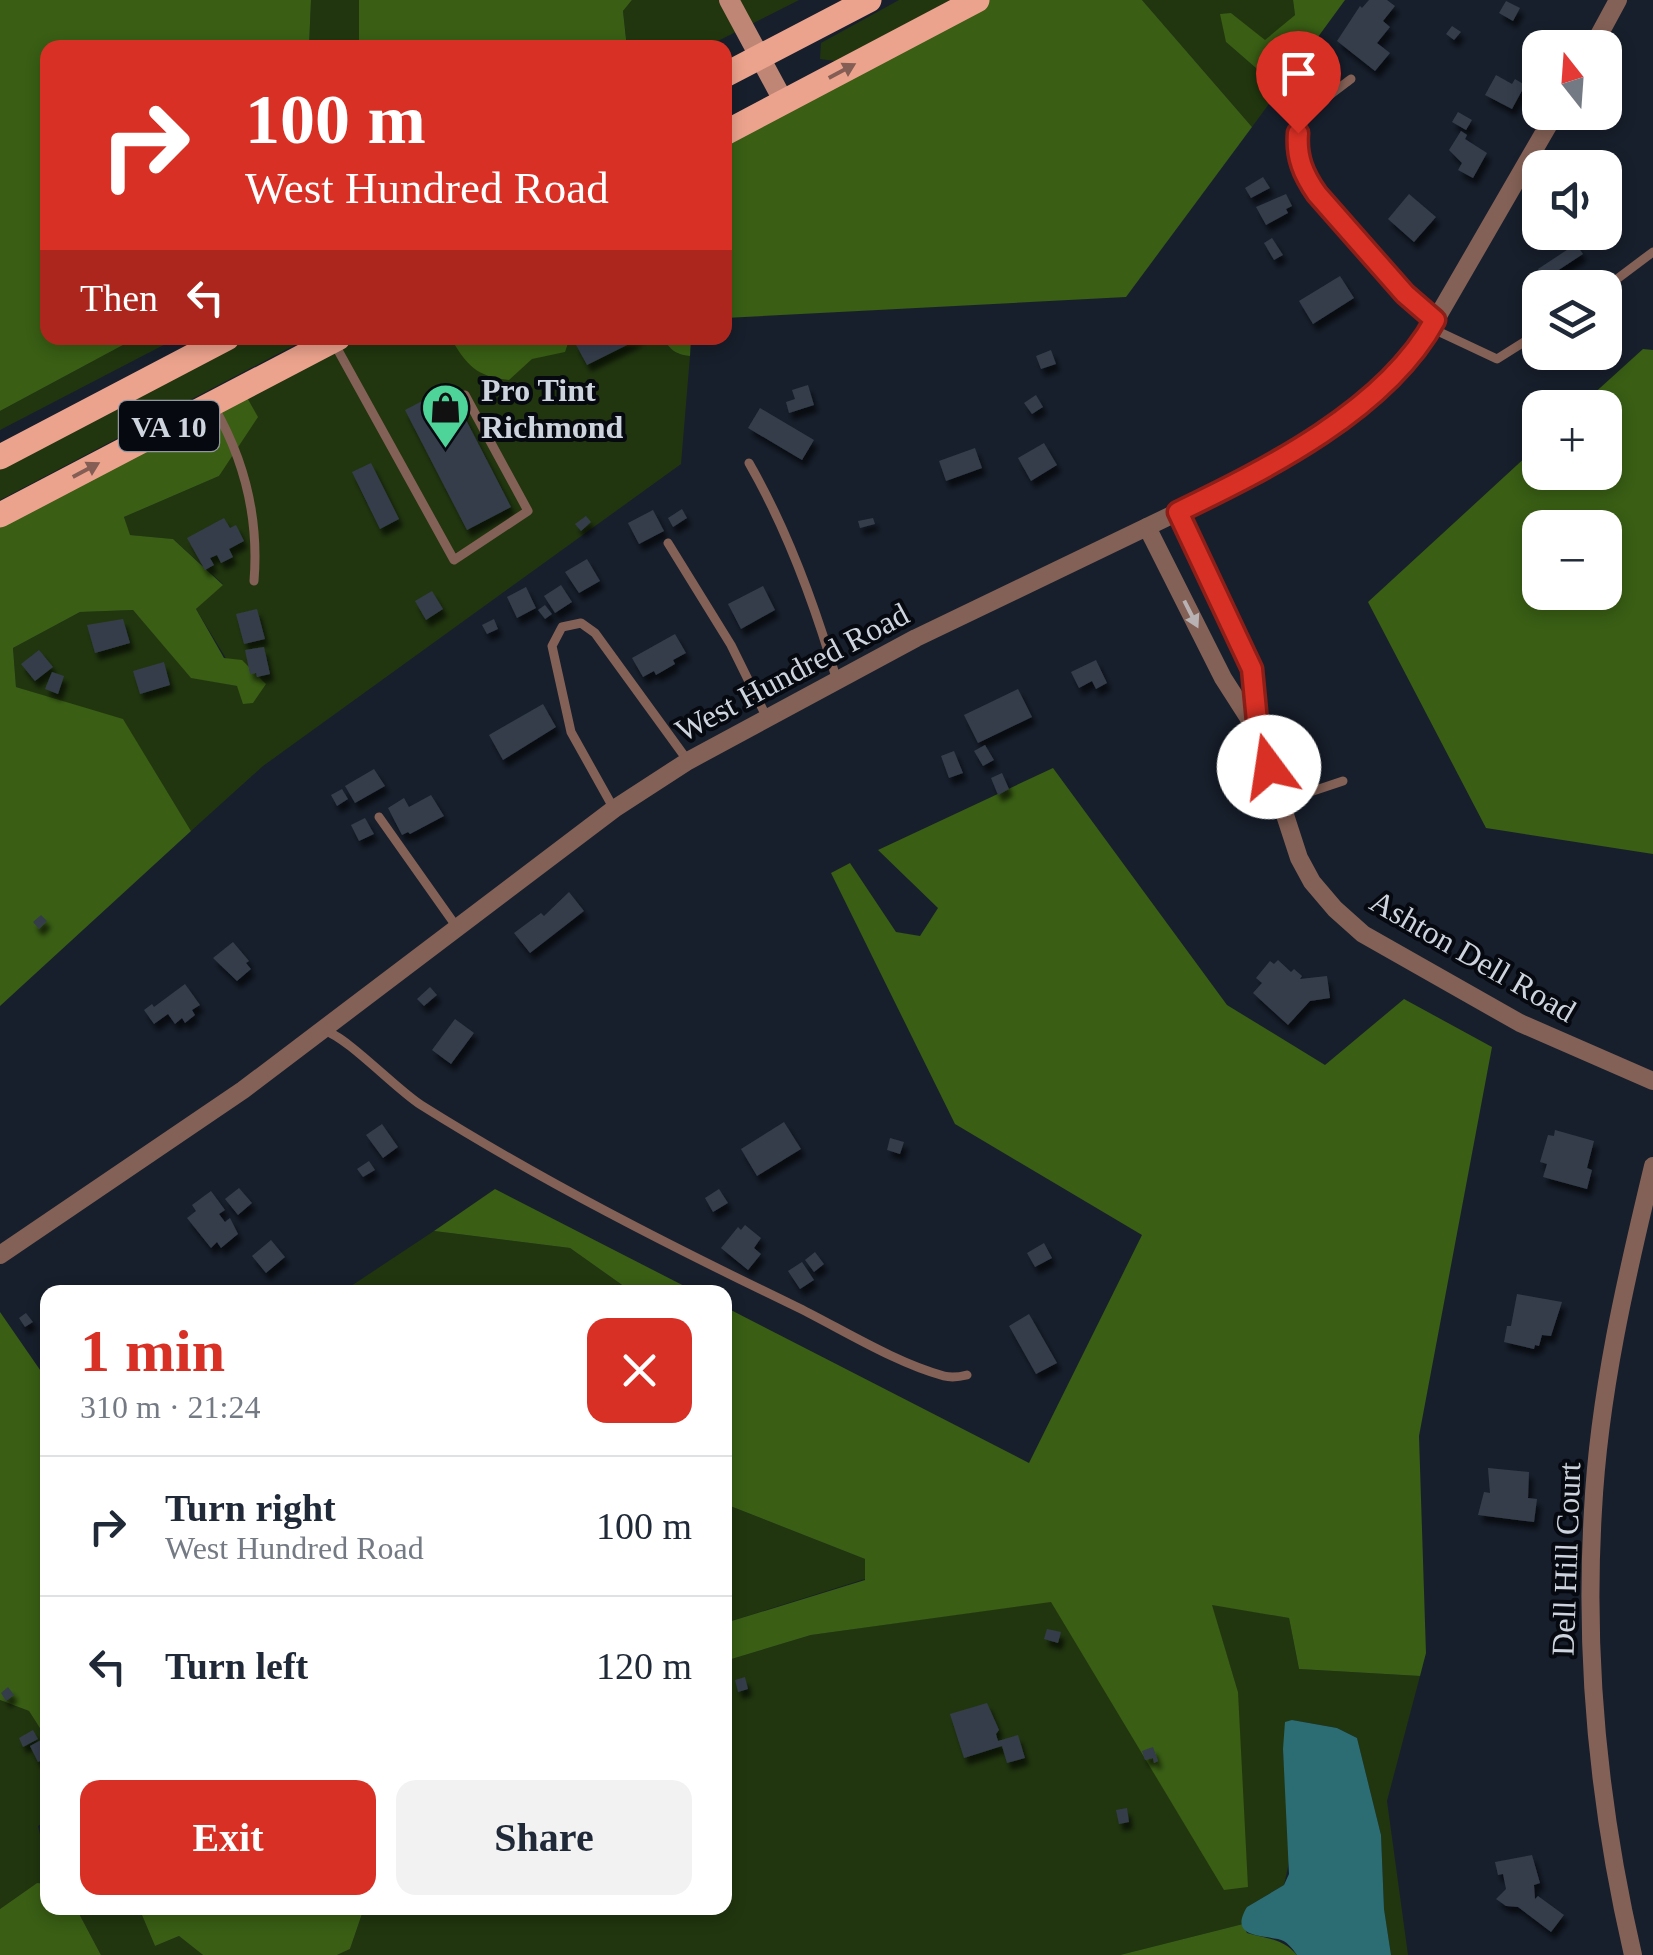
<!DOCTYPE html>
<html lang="en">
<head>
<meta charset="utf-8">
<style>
  :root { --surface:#fff; --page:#f2f2f3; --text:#1f2937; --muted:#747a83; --line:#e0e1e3; --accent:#d93025 }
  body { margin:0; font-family:Georgia,serif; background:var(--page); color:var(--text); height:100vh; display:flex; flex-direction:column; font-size:38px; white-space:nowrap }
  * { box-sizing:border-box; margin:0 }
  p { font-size:32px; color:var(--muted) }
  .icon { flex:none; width:55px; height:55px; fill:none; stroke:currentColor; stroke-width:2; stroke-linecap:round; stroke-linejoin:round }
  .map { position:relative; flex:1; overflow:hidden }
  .details { position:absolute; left:40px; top:1285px; width:692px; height:630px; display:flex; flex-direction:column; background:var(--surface); border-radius:20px; box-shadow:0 5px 15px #0003 }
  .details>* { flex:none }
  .hud { position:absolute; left:40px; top:40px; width:692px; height:305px; border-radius:20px; box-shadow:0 5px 15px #0003; background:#d93025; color:#fff; overflow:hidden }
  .needle { width:65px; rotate:343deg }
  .controls { position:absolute; left:1522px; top:30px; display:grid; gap:20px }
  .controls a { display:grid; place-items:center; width:100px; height:100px; border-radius:20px; background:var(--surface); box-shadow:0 5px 15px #0003; font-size:50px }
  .pin { position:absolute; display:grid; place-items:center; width:85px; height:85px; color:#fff; margin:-102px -42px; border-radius:50% 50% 50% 0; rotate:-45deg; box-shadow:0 0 10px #0007 }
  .pin .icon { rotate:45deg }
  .me { position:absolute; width:110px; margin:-55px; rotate:346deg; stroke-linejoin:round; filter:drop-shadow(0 0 8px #0008) }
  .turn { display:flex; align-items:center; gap:35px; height:210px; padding:0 40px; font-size:45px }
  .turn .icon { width:130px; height:130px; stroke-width:2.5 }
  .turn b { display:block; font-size:70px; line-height:85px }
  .then { display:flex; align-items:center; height:95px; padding:0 40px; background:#0003; gap:20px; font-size:38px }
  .round { display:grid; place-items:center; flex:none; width:105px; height:105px; border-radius:20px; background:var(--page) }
  .overview { display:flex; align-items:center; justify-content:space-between; height:170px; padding:0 40px }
  h1 { font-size:60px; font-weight:600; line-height:75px; color:var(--accent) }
  .button { display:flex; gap:20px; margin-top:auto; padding:20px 40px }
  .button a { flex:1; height:115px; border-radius:20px; background:var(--accent); color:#fff; font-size:40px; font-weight:600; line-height:115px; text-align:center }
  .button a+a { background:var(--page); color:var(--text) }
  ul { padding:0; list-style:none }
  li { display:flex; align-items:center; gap:30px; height:140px; padding:0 40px; border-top:2px solid var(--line) }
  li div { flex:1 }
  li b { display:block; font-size:38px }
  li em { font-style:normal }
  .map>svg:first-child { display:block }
</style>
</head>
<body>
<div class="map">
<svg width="1653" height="1955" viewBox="0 0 1653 1955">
  <defs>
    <filter id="shadow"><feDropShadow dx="4" dy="7" stdDeviation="2.5" flood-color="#0009"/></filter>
  </defs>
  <rect width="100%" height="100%" fill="#171f2c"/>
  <g fill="#21360f">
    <path d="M311,0H359V47L309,48Z"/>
    <path d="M632,0H799L706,47H627L623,11Z"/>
    <path d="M899,0H951L835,61L820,59L821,43Z"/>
    <path d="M1142,0H1293L1295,15L1265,41L1231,13L1226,42L1280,89L1252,127Z"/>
    <path d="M136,338H177L0,430V411Z"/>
    <path d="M240,338H308L0,500V464Z"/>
    <path d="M348,338H664C669,350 677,355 690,356L681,464L263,766L191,831L123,720L16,687L13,648L80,612L133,610L191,677L237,686L253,703L196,609L223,584L173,539L129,535L124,517L219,476L245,394Z"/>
    <path d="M434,1231L570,1248L632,1292H342Z"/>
    <path d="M725,1504L865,1559V1579L725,1623Z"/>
    <path d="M1051,1601L1225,1890L1238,1692L1211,1604L1289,1618L1299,1669L1420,1676L1387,1801L1408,1955H1391L1384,1909L1381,1835L1357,1738L1337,1728L1292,1720L1283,1749L1290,1858L1284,1885L1247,1907L1243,1924L1120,1955H337L350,1949L364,1908H725V1661L811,1635Z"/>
    <path d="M0,1700L29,1711L48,1739L47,1820L38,1826L42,1844L47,1843V1884L37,1883L0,1909Z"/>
    <path d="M76,1908H139L155,1946L179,1936L203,1955H101Z"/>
  </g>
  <g fill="#395e14" fill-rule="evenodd">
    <path d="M0,0H311L309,47L48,48V338H136L0,411Z"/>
    <path d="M359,0H632L623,11L627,48L359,47Z"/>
    <path d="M979,0H1142L1252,127L1126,297L725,318V134Z"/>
    <path d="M1293,0H1345L1280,89L1226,42L1220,14L1231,13L1265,40L1295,15Z"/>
    <path d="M451,338H568L569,340L565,352L532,359L509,380C477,377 466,365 451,338Z"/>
    <path d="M664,338H691L690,356C677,355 669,350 664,338Z"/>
    <path d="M1643,349L1653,350V854L1486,828L1368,602L1540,444V472H1605V408L1579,407ZM1540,528H1605V592H1540Z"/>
    <path d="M245,394L258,417L219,476L124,517L130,535L173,539L223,585L196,609L224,658L242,660L266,684L253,703L243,704L237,686L191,678L133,610L80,612L13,648L16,687L123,719L191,831L0,1006V518Z"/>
    <path d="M1053,768L1227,1005L1325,1065L1404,999L1492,1047L1419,1436L1426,1653L1420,1676L1299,1669L1289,1618L1212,1605L1238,1692L1248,1887L1224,1890L1051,1602L811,1635L725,1661V1623L865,1580V1559L725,1504V1307L1029,1463L1142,1235L955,1124L831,873L850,863L896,932L920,936L938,908L878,850Z"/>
    <path d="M495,1189L696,1292H632L570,1248L434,1231Z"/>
    <path d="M0,1312L47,1380V1739L29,1711L0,1700Z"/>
    <path d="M37,1883L47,1884L48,1908H76L101,1955H0V1909Z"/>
    <path d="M139,1908H364L350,1949L337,1955H203L179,1936L155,1946Z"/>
    <path d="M1243,1924L1247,1933C1267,1939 1283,1938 1297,1955H1120Z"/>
  </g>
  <path fill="#2c6d73" d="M1292,1720L1337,1728L1357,1738L1381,1835L1384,1909L1391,1955H1297C1292,1948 1287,1941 1278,1939C1259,1935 1229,1937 1247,1907L1284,1885L1289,1874L1283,1749L1285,1722Z"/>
  <g fill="#343d4b" filter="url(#shadow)">
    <path d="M1369,0H1387L1395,6L1383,21L1390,27L1377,43L1390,53L1375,71L1337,41L1360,6L1362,8Z"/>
    <path d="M1506,1L1520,8L1513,21L1499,13Z"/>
    <path d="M1452,26L1461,32L1454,40L1446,34Z"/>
    <path d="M1496,75L1512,84L1515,79L1525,85L1512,109L1485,95Z"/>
    <path d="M1458,112L1472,120L1466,130L1452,122Z"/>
    <path d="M1461,131L1467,135L1465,139L1487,153L1473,178L1458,170L1462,163L1449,150Z"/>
    <path d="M1263,177L1270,188L1251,198L1245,188Z"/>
    <path d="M1286,194L1292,206L1286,209L1288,213L1266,225L1256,207Z"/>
    <path d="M1409,194L1436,217L1414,242L1388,219Z"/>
    <path d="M1272,238L1283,255L1274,260L1264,243Z"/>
    <path d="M1576,244L1583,254L1545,279L1538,269Z"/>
    <path d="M1340,276L1354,298L1313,324L1299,301Z"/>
    <path d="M585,338H641L587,365L575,343Z"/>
    <path d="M1051,350L1056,364L1041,369L1036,356Z"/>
    <path d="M808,385L814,405L789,413L786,402L795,399L792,390Z"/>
    <path d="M449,387L511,507L467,530L405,410Z"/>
    <path d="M1036,395L1043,407L1032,414L1024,403Z"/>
    <path d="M760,408L814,440L802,460L748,428Z"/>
    <path d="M1044,443L1057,465L1031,481L1018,458Z"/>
    <path d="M975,448L982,468L946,481L939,461Z"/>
    <path d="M371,463L399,519L380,529L352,472Z"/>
    <path d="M682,509L687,518L673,527L668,518Z"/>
    <path d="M653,510L664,531L639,544L628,523Z"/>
    <path d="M586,516L591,522L581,531L575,524Z"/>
    <path d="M224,518L230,528L236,525L244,541L229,549L233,557L221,563L217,555L210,558L214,565L205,570L187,538Z"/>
    <path d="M873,518L875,524L860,528L858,521Z"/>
    <path d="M587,559L600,581L579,593L565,572Z"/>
    <path d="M561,585L572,602L555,613L544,596Z"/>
    <path d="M763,586L775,610L741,629L728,604Z"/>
    <path d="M526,587L536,608L517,618L507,597Z"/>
    <path d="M432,591L443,609L426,620L415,601Z"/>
    <path d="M545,605L552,614L545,619L538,610Z"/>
    <path d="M257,609L265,639L244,644L236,614Z"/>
    <path d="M123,619L130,643L95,653L87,625Z"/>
    <path d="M494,619L498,629L487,634L482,625Z"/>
    <path d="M675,634L686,653L673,660L675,664L656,675L654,671L643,677L632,658Z"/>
    <path d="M264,647L270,674L257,677L256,673L250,674L245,650Z"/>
    <path d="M39,650L53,667L35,681L21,664Z"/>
    <path d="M1096,660L1107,683L1096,689L1092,681L1079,688L1071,672Z"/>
    <path d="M164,662L170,685L140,694L133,671Z"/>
    <path d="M52,672L64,676L58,694L45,689Z"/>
    <path d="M1018,689L1032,717L978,743L964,715Z"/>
    <path d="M543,704L556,727L503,760L489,735Z"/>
    <path d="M985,745L994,760L983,766L974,751Z"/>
    <path d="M954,751L963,773L949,778L941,756Z"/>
    <path d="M374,769L385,786L355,803L345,786Z"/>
    <path d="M1002,773L1009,789L998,795L991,778Z"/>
    <path d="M342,789L348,799L337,806L331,795Z"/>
    <path d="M431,795L444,816L410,834L408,832L402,835L388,808L404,798L409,807Z"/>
    <path d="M365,818L374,834L359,841L351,825Z"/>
    <path d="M569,892L584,911L530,953L514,933L541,913L544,916Z"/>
    <path d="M41,915L47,921L39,929L33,922Z"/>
    <path d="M233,942L249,961L246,963L251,969L237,981L213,958Z"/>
    <path d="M1278,960L1291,972L1294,969L1302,976L1300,979L1327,976L1330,998L1310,1001L1288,1025L1253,993L1262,983L1256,978L1270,961L1274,964Z"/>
    <path d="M185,984L200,1005L192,1010L195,1015L185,1023L182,1018L175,1024L168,1014L154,1024L144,1010L152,1004L154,1007Z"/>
    <path d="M430,987L437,995L424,1006L417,999Z"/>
    <path d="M455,1019L474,1033L451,1064L432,1050Z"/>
    <path d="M784,1122L801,1149L757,1176L741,1149Z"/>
    <path d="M382,1124L398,1147L383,1158L366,1135Z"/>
    <path d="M1555,1130L1594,1141L1587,1168L1592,1170L1587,1189L1543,1177L1547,1164L1540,1162L1548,1135L1554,1136Z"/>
    <path d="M890,1138L904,1142L900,1154L887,1150Z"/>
    <path d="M369,1161L375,1170L363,1177L357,1169Z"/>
    <path d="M239,1188L252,1203L238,1215L225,1199Z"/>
    <path d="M719,1189L728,1203L713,1212L705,1198Z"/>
    <path d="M211,1191L225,1210L219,1214L225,1222L230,1218L238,1234L221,1248L217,1242L211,1248L187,1218L196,1211L192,1205Z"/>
    <path d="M745,1225L761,1238L754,1248L761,1254L748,1270L721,1248L738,1227L741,1230Z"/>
    <path d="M271,1240L285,1257L266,1273L252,1256Z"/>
    <path d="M1044,1243L1052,1258L1035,1267L1027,1253Z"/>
    <path d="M815,1252L824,1264L814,1272L805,1260Z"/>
    <path d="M802,1262L814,1280L800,1289L788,1271Z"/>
    <path d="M1517,1294L1562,1302L1551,1336L1542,1335L1539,1346L1535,1345L1534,1349L1504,1342L1507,1326H1511Z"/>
    <path d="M26,1313L33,1322L25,1327L19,1318Z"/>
    <path d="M1029,1314L1057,1363L1036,1374L1009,1326Z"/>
    <path d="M1488,1468L1529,1472L1528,1498L1537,1499L1534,1522L1478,1515L1484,1492L1490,1493Z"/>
    <path d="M1047,1629L1061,1632L1058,1643L1044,1639Z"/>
    <path d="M745,1677L748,1689L738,1692L735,1680Z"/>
    <path d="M8,1687L14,1695L6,1701L1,1693Z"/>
    <path d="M987,1703L999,1730L996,1734L998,1741L1018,1735L1025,1758L1007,1763L1002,1746L964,1758L950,1714Z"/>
    <path d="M33,1730L38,1739L23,1747L19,1738Z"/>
    <path d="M43,1739L48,1757L38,1762L30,1746Z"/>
    <path d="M1153,1747L1158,1761L1154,1763L1153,1758L1145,1760L1142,1751Z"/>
    <path d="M1127,1808L1129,1822L1119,1824L1116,1810Z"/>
    <path d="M1532,1855L1540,1883L1534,1885L1535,1899L1538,1896L1564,1915L1551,1932L1518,1907L1506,1906L1496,1899L1506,1889L1503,1874L1498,1875L1495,1862Z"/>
  </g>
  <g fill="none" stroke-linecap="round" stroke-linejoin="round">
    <g stroke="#846156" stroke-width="9">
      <path d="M1351,79C1334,92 1304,111 1298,134C1284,182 1400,289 1435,320"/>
      <path d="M1605,288L1653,252"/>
      <path d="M1431,328L1497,359L1540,332"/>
      <path d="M334,343L454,560L528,511L465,395"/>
      <path d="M214,407C245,461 259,519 254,581"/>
      <path d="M749,463C788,531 815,605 837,681"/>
      <path d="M668,543L731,645L767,718"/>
      <path d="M1280,802L1343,781"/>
      <path d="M614,809L571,732L552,646L562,627L581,623L595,633L688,761"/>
      <path d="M379,817L456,926"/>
      <path d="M325,1031C346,1036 397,1090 421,1105C542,1181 670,1246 799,1308C843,1330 896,1363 944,1376C952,1378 959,1377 967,1375"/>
    </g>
    <g stroke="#846156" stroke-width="18">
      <path d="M1592,48L1618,0"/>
      <path d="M1178,512L1252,669L1258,732L1299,858L1312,882L1335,909L1363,934L1520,1023L1653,1081"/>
      <path d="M1147,527L1223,678L1255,728"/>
      <path d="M0,1255L243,1090L614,809L688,761L916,638L1203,500L1303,445L1338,421L1382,384L1431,328L1556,112"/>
      <path d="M1633,1955C1599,1809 1584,1660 1593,1510C1599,1394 1626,1278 1653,1166"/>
    </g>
    <path stroke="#bf8675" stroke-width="20" d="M729,0L784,102"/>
    <g stroke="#eca38d" stroke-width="25">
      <path d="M725,75L869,0"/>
      <path d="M725,133L977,0"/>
      <path d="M0,457L227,338"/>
      <path d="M0,515L338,338"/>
    </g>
  </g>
  <defs><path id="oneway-solid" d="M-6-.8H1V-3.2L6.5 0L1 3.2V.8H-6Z" transform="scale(2.5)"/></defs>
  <g fill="#845e54">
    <use href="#oneway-solid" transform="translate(842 71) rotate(-28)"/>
    <use href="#oneway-solid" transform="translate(86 470) rotate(-28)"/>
  </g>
  <use fill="#b8b2b4" href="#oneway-solid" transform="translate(1191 614) rotate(63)"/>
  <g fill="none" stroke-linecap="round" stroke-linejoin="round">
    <defs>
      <path id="route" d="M1269,767L1258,732L1252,669L1178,512C1267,469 1386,410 1435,320L1405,294L1317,194C1303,174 1296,157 1298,133"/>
    </defs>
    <use href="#route" stroke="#8d1f18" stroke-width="25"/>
    <use href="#route" stroke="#d93025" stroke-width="18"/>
  </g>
  <defs>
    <symbol id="shop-pin" viewBox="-11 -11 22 30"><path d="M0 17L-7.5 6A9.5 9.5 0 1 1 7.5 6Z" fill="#4ed399" stroke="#06090f"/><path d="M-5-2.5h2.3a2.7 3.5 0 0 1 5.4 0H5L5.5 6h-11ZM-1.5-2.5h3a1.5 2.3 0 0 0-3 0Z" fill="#111"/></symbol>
  </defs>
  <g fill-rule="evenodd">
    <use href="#shop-pin" x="418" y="380" width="55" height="75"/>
  </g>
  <g text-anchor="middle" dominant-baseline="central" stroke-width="8" stroke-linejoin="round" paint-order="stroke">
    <rect fill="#06090f" stroke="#92979f" stroke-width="2.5" x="119" y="401" width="100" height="50" rx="8"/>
    <g font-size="30" font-weight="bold" fill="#ced4dd">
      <text x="169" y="426">VA 10</text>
    </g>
    <g font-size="32" font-weight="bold" fill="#ced4dd" stroke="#06090f" text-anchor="start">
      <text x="481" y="390">Pro Tint<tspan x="481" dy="37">Richmond</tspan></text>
    </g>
    <g font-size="32" fill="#ced4dd" stroke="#06090f">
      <text transform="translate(792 672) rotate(-28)">West Hundred Road</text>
      <text transform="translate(1473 956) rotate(30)">Ashton Dell Road</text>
      <text transform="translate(1566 1559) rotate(-88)">Dell Hill Court</text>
    </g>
  </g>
</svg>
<div class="controls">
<a><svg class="needle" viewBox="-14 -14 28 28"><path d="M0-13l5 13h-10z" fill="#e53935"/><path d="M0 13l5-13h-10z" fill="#747a83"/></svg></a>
<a><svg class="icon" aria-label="sound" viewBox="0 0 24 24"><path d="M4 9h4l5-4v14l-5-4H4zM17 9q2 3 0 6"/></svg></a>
<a><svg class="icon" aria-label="layers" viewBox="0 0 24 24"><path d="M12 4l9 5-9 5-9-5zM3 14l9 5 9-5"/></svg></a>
<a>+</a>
<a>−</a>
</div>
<div class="pin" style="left:1298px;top:133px;background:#d93025"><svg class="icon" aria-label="arrive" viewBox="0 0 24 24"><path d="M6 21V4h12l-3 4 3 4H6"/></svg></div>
<svg class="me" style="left:1269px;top:767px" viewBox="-20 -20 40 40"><circle r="19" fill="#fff"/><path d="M0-13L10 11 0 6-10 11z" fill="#d93025"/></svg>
<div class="hud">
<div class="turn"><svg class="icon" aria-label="right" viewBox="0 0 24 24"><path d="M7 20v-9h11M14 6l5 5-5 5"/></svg><div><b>100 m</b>West Hundred Road</div></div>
<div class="then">Then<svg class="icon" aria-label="left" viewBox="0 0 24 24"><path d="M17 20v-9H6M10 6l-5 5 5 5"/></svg></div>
</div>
<section class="details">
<div class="overview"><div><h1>1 min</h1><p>310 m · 21:24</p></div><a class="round" style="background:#d93025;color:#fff"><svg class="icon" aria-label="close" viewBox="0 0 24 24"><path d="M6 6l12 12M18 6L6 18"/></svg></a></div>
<ul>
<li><svg class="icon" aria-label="right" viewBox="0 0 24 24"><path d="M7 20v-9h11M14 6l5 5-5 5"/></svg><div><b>Turn right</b><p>West Hundred Road</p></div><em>100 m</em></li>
<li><svg class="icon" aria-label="left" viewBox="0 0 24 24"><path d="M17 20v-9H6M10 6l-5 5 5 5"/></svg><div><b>Turn left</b></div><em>120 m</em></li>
</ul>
<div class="button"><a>Exit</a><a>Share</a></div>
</section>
</div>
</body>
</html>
